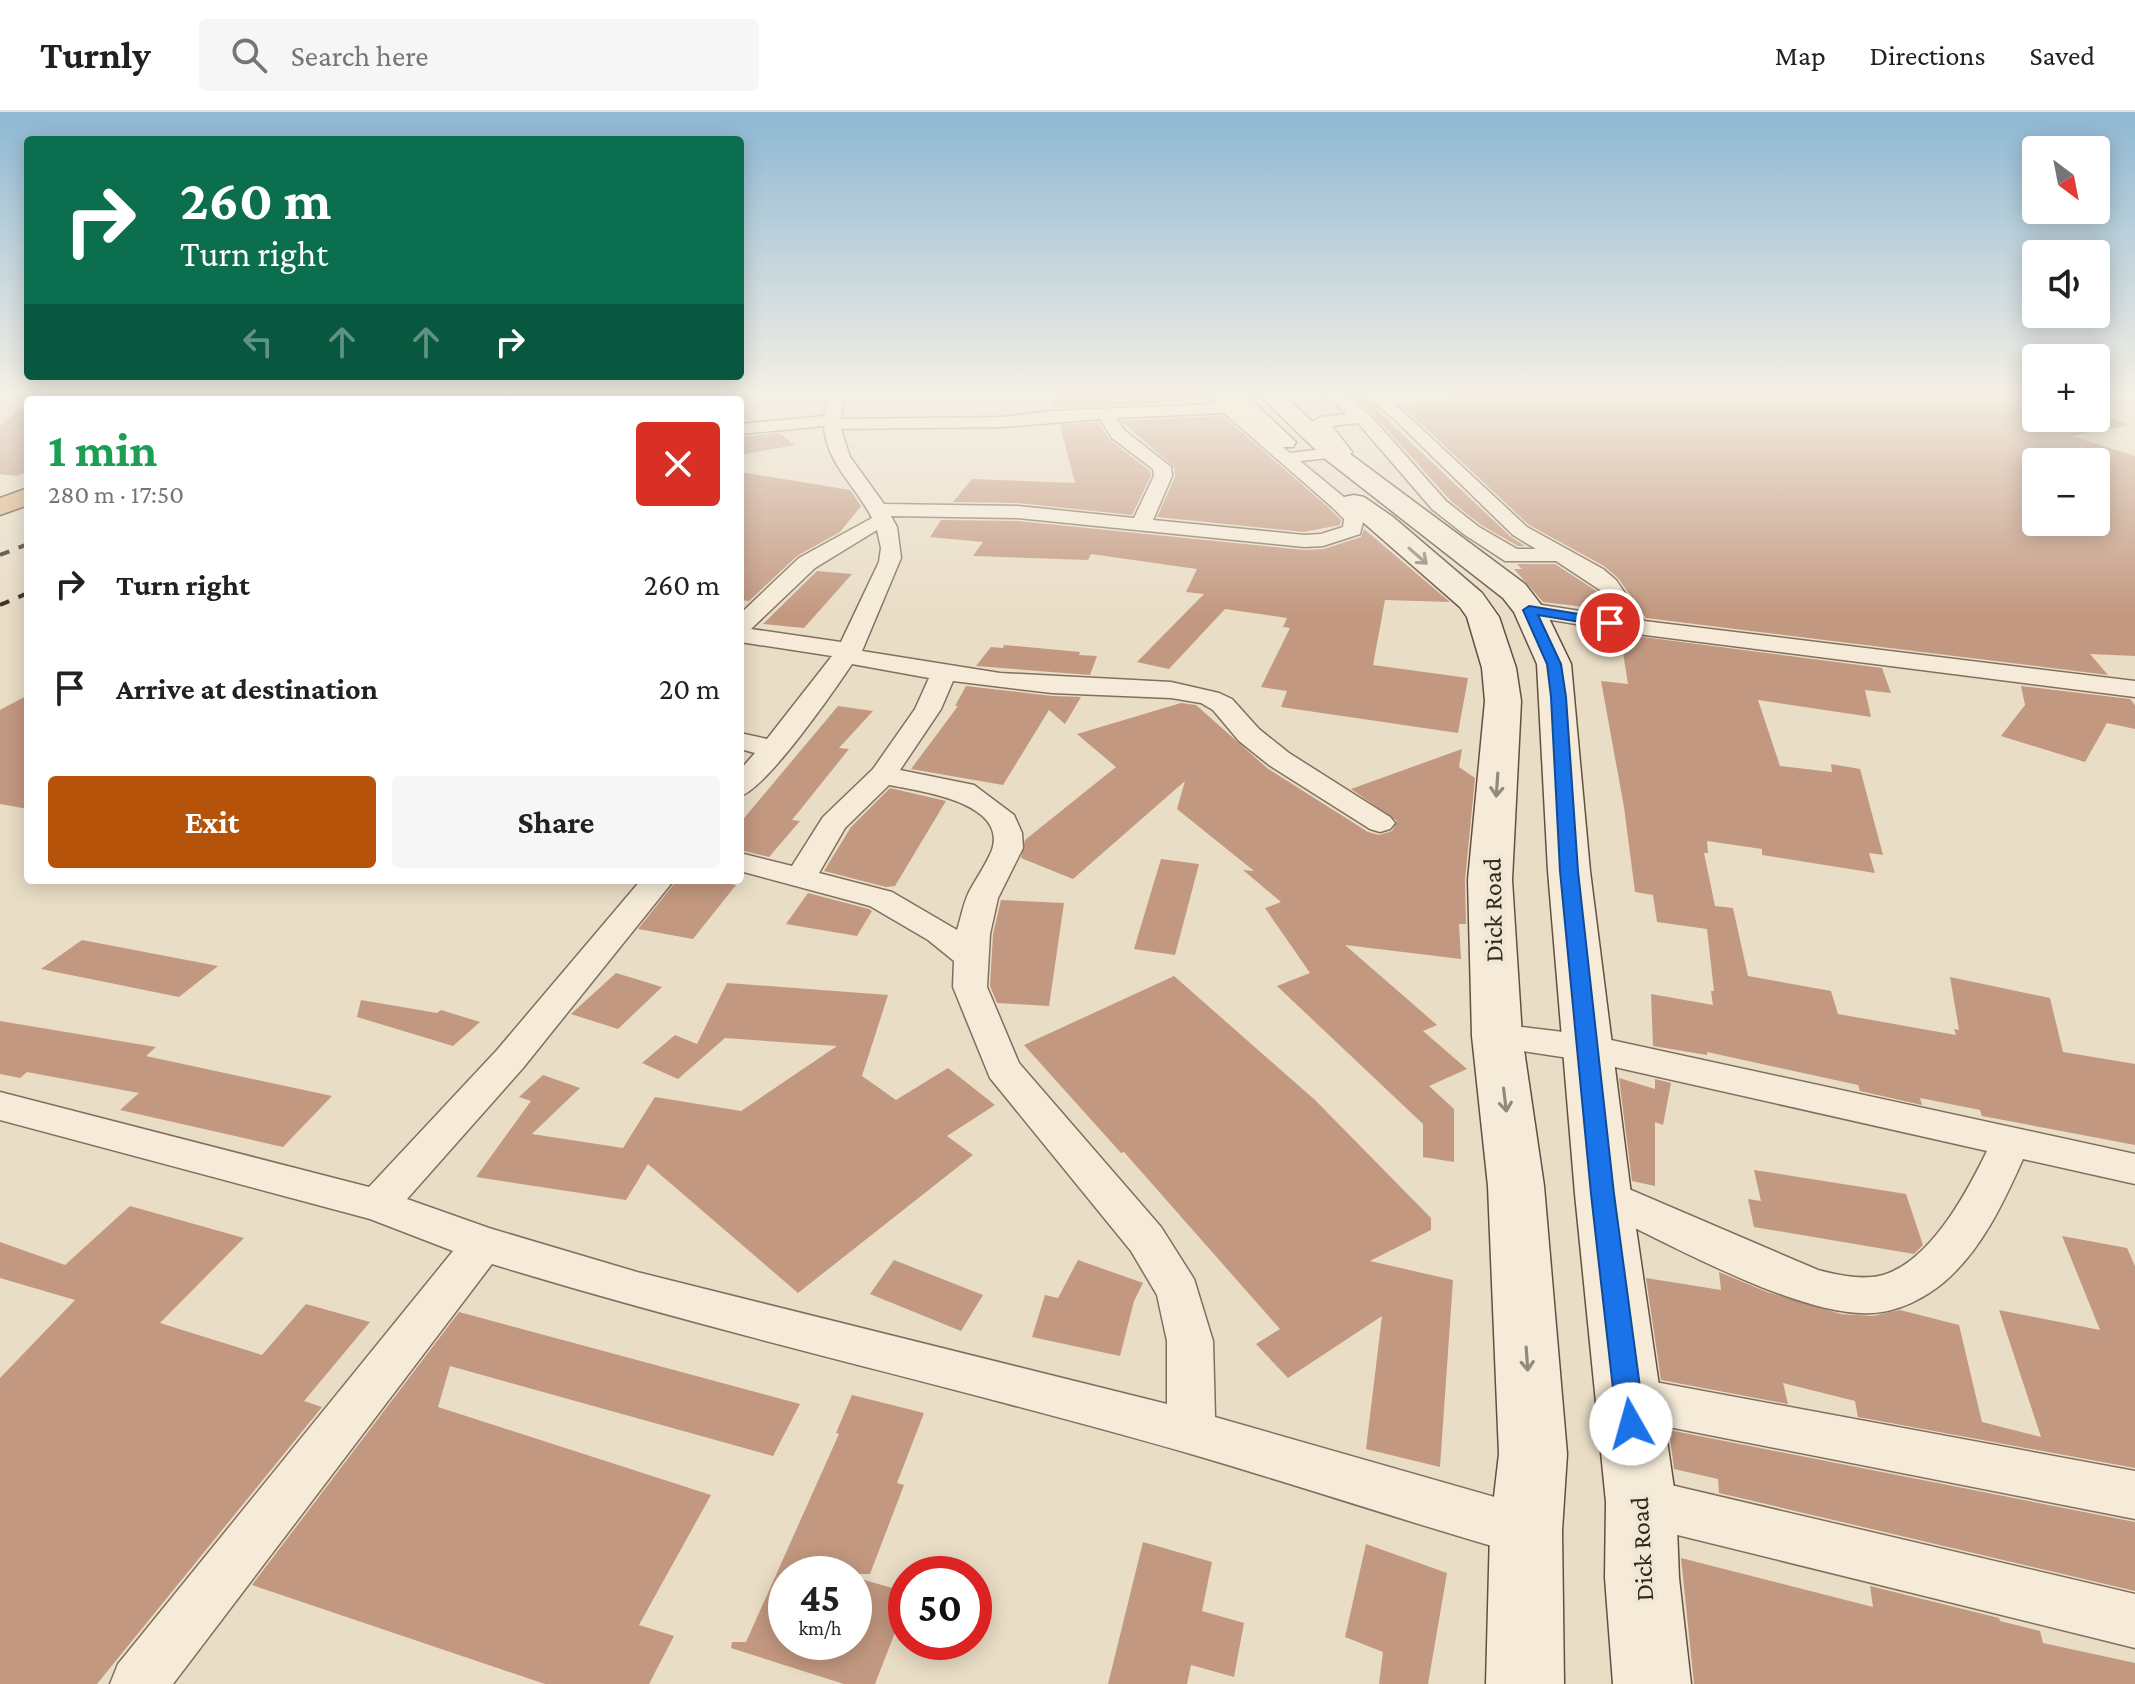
<!DOCTYPE html>
<html lang="en">
<head>
<meta charset="utf-8">
<style>
  :root { --surface:#fff; --page:#f6f6f6; --text:#202124; --muted:#757577; --line:#e0e0e0; --accent:#b45309 }
  body { margin:0; font-family:"Crimson Pro",serif; background:var(--page); color:var(--text); height:100vh; display:flex; flex-direction:column; font-size:30px; white-space:nowrap }
  * { box-sizing:border-box; margin:0 }
  p { font-size:26px; color:var(--muted) }
  .icon { flex:none; width:44px; height:44px; fill:none; stroke:currentColor; stroke-width:2; stroke-linecap:round; stroke-linejoin:round }
  .map { position:relative; flex:1; overflow:hidden }
  .side { position:absolute; left:24px; top:284px; width:720px; height:488px; display:flex; flex-direction:column; background:var(--surface); border-radius:8px; box-shadow:0 4px 20px #0003 }
  .side>* { flex:none }
  .top-card { position:absolute; left:24px; top:24px; width:720px; height:244px; border-radius:8px; box-shadow:0 4px 20px #0003; background:#0b6e4f; color:#fff; overflow:hidden }
  .needle { width:52px; rotate:148deg }
  .buttons { position:absolute; left:2022px; top:24px; display:grid; gap:16px }
  .buttons a { display:grid; place-items:center; width:88px; height:88px; border-radius:8px; background:var(--surface); box-shadow:0 4px 20px #0003; font-size:40px }
  .speed { position:absolute; left:768px; top:1444px; display:flex; gap:16px; font-size:40px; font-weight:700; text-align:center }
  .speed>* { display:grid; place-content:center; width:104px; height:104px; border-radius:50%; background:var(--surface); box-shadow:0 4px 20px #0003; line-height:1 }
  .speed small { font-size:20px; font-weight:400 }
  .speed .limit { border:12px solid #d22; background:#fff; color:#111 }
  .pin { position:absolute; display:grid; place-items:center; width:68px; height:68px; color:#fff; margin:-34px; border:4px solid #fff; border-radius:50%; box-shadow:0 2px 8px #0007 }
  .me { position:absolute; width:88px; margin:-44px; rotate:353deg; stroke-linejoin:round; filter:drop-shadow(0 0 6px #0008) }
  .turn { display:flex; align-items:center; gap:28px; height:168px; padding:0 24px; font-size:36px }
  .turn .icon { width:104px; height:104px; stroke-width:2.5 }
  .turn b { display:block; font-size:56px; line-height:68px }
  .lanes { display:flex; align-items:center; height:76px; padding:0 24px; background:#0003; justify-content:center; gap:40px; direction:ltr }
  .lanes .off { opacity:.35 }
  .round { display:grid; place-items:center; flex:none; width:84px; height:84px; border-radius:8px; background:var(--page) }
  .headline { display:flex; align-items:center; justify-content:space-between; height:136px; padding:0 24px }
  h1 { font-size:48px; font-weight:700; line-height:60px; color:#1e9e55 }
  .button { display:flex; gap:16px; margin-top:auto; padding:16px 24px }
  .button a { flex:1; height:92px; border-radius:8px; background:var(--accent); color:#fff; font-size:32px; font-weight:700; line-height:92px; text-align:center }
  .button a+a { background:var(--page); color:var(--text) }
  ul { padding:0; list-style:none }
  li { display:flex; align-items:center; gap:24px; height:104px; padding:0 24px }
  li div { flex:1 }
  li b { display:block; font-size:30px }
  li em { font-style:normal }
  header { display:flex; align-items:center; gap:48px; box-sizing:border-box; height:112px; padding:0 40px; background:var(--surface); border-bottom:2px solid var(--line) }
  header strong { font-size:38px }
  nav { display:flex; gap:44px; margin-inline-start:auto; font-size:28px }
  .search { width:560px; height:72px; background:var(--page); display:flex; align-items:center; gap:20px; box-sizing:border-box; padding:0 28px; border-radius:8px; color:var(--muted); font-size:30px }
  .map>svg:first-child { display:block }
</style>
</head>
<body>
<header>
<strong>Turnly</strong>
<div class="search"><svg class="icon" aria-label="search" viewBox="0 0 24 24"><circle cx="10" cy="10" r="6"/><path d="M15 15l6 6"/></svg>Search here</div>
<nav><a>Map</a><a>Directions</a><a>Saved</a></nav>
</header>
<div class="map">
<svg width="2135" height="1572" viewBox="0 0 2135 1572">
  <rect width="100%" height="100%" fill="#e9ddc6"/>
  <g fill="#c39880" fill-rule="evenodd">
    <path d="M1052,283H1206L1210,289L1055,296Z"/>
    <path d="M1347,283H1361L1511,425L1525,434H1518L1481,413L1452,390L1370,299Z"/>
    <path d="M1456,283H2033L2036,284V306H2096V302L2130,313L2071,324L2135,344V544L2090,542L2108,563L1646,506L1618,466L1604,454L1529,413L1403,295L1445,291ZM2096,348V410H2036V350Z"/>
    <path d="M28,290V359L17,364L0,362V314Z"/>
    <path d="M1223,304L1329,396L1341,408L1340,413L1304,420L1157,405L1175,365L1174,355L1121,309Z"/>
    <path d="M1098,310L1110,328L1150,359L1151,364L1132,403L1018,391L953,390L972,367L1075,371L1060,313Z"/>
    <path d="M779,321L795,333L740,343V325Z"/>
    <path d="M740,360L850,378L861,394L840,420L797,444L749,489L740,488Z"/>
    <path d="M941,408L1018,409L1304,438L1324,437L1361,425L1364,417L1450,490L1385,488L1373,553L1468,566L1458,621L1281,595L1287,579L1261,575L1290,516L1283,515L1287,506L1225,497L1169,557L1137,550L1204,482L1186,480L1197,457L1091,442L1088,448L973,444L983,430L930,425Z"/>
    <path d="M1517,452H1555L1598,480L1610,498L1543,490L1514,457H1522Z"/>
    <path d="M817,459L852,462L804,516L763,512Z"/>
    <path d="M1620,522L1882,556L1891,581L1865,578L1871,605L1758,588L1780,654L1832,660L1831,652L1860,657L1883,743L1869,741L1875,761L1762,743V737L1707,729L1708,741H1704L1715,794L1733,796L1748,864L1831,879L1838,902L1956,923L1954,917L1959,918L1950,865L2050,886L2063,940L2135,952V1033L1982,1004L1980,998L1920,986L1922,993L1860,979L1858,973L1707,940V943L1653,934L1651,882L1713,893L1711,879H1714L1707,817L1657,810L1653,783L1635,780L1624,695L1601,569L1628,572Z"/>
    <path d="M1004,533L1080,540L1079,543L1097,544L1090,563L976,554L991,535L1003,536Z"/>
    <path d="M966,574L1052,584L1081,585L1065,612L1049,598L1003,673L911,657L958,594H955Z"/>
    <path d="M2021,574L2130,587L2135,593V617L2107,611L2085,650L2001,624L2025,593Z"/>
    <path d="M28,583V697L0,692V598Z"/>
    <path d="M1181,591L1196,593L1267,656L1368,720L1379,723L1392,719L1397,709L1351,677L1462,637L1459,655L1475,666L1465,768L1466,812H1459L1461,847L1345,833L1437,913L1423,919L1467,957L1429,974L1454,997V1050L1423,1045V1012L1277,874L1310,861L1265,796L1281,790L1243,758L1254,759L1177,697L1185,669L1073,767L1021,746L1025,728L1116,655L1077,622Z"/>
    <path d="M838,594L873,599L839,636L849,637L792,708L800,709L769,745L740,738V711Z"/>
    <path d="M890,676L946,689L895,774L886,775L824,759L851,715Z"/>
    <path d="M1161,747L1199,752L1175,843L1134,837Z"/>
    <path d="M677,768H707L736,773L693,827L638,817Z"/>
    <path d="M808,781L869,797L872,799L857,824L786,812Z"/>
    <path d="M1001,788L1064,791L1049,894L997,891L990,874L993,822Z"/>
    <path d="M82,828L218,854L179,885L41,857Z"/>
    <path d="M616,861L662,875L618,917L571,902Z"/>
    <path d="M1174,864L1315,988L1431,1106V1118L1370,1149L1453,1168L1440,1355L1366,1337L1382,1204L1288,1266L1256,1232L1280,1217L1124,1040L1121,1041L1024,933Z"/>
    <path d="M727,871L888,883L862,964L896,988L948,956L995,993L947,1024L973,1043L798,1181L648,1052L626,1088L476,1065L531,989L519,985L543,963L580,976L532,1022L623,1036L655,985L741,999L837,934L725,926L678,967L642,951L675,923L697,932Z"/>
    <path d="M361,888L437,901L441,898L480,910L453,934L357,905Z"/>
    <path d="M0,909L156,935L146,944L332,984L283,1035L120,998L139,981L27,960L20,966L0,962Z"/>
    <path d="M1619,966L1655,977V967L1671,971L1663,1013L1655,1010V1074L1632,1069Z"/>
    <path d="M1754,1058L1906,1082L1923,1133L1914,1142L1754,1115L1748,1087L1761,1089Z"/>
    <path d="M130,1094L244,1126L160,1211L262,1243L306,1192L370,1210L304,1289L322,1295L97,1572H0V1266L75,1188L0,1166V1130L65,1153Z"/>
    <path d="M2062,1124L2127,1136L2135,1154V1356L1858,1305L1855,1289L1783,1271L1788,1292L1661,1268L1646,1166L1721,1178L1719,1160L1767,1180L1841,1202L1872,1204L1900,1198L1959,1213L1982,1310L2041,1325L1999,1198L2100,1218Z"/>
    <path d="M894,1148L983,1183L961,1219L870,1182Z"/>
    <path d="M1078,1148L1143,1171L1134,1189L1120,1244L1032,1225L1045,1183L1058,1186Z"/>
    <path d="M459,1200L800,1292L773,1344L450,1254L438,1295L711,1383L639,1513L674,1524L649,1572H545L252,1473Z"/>
    <path d="M852,1283L924,1301L897,1371L904,1373L870,1462H786V1530H854V1465L906,1480V1492L875,1572H844L731,1536L732,1530H746L839,1322L836,1321Z"/>
    <path d="M1669,1318L2135,1410V1479L1719,1381L1718,1367L1674,1357Z"/>
    <path d="M1143,1430L1212,1450L1202,1499L1244,1511L1234,1565L1191,1553L1187,1572H1108Z"/>
    <path d="M1366,1432L1447,1461L1428,1572H1379L1383,1540L1345,1525Z"/>
    <path d="M1681,1446L1873,1495L1870,1474L1999,1506L2000,1509L2040,1519L2043,1531L2135,1551V1572H1694Z"/>
  </g>
  <g fill="none" stroke-linecap="round" stroke-linejoin="round">
    <defs>
      <g id="minor">
        <path d="M569,283H585L586,288H570Z"/>
        <path d="M830,283H846L840,307L1003,305L1051,299L1216,292L1209,283H1226L1255,312L1290,341L1331,336L1312,310L1321,305L1347,302L1324,283H1342L1368,301L1446,389L1479,415L1517,437H1536L1513,423L1394,307L1364,283H1453L1445,288L1396,293L1527,415L1603,457L1616,468L1644,509L2135,569V585L1637,522L1521,503L1518,498L1521,493L1529,491L1619,505L1600,478L1556,449H1505L1465,423L1432,397L1358,311L1332,314L1352,340L1349,344L1300,349L1345,386L1364,406L1360,422L1323,434L1304,435L1018,406L891,404L897,415L901,446L862,539L1000,561L1171,570L1219,581L1232,587L1259,617L1289,641L1390,705L1395,711L1390,717L1380,720L1370,717L1269,653L1239,629L1213,598L1201,591L1171,586L1052,581L953,569L941,597L900,658L974,673L1014,703L1022,721L1023,736L998,786L990,822L987,875L1019,951L1161,1115L1194,1167L1213,1229L1215,1305L1526,1394L1544,1401L1552,1419L1544,1437L1526,1444C1414,1412 1303,1375 1191,1342C959,1275 723,1223 492,1152L173,1572H110L118,1552L453,1139L370,1107L0,1008V980L369,1075L497,938L641,768H674L523,956L407,1087L489,1116L637,1160L1167,1292V1229L1157,1183L1131,1139L990,966L953,875L954,849L928,828L870,794L740,759V741L792,754L823,705L873,657L915,597L929,566L852,552C834,579 766,677 740,684V658L755,641L740,637V621L767,627L832,544L740,530V502L799,446L872,406C856,374 826,351 824,314L740,322V312L824,304ZM1224,301L1331,394L1344,407L1343,415L1321,422L1304,423L1153,408L1172,364L1171,355L1124,318L1116,306ZM1100,307L1112,326L1153,357L1154,364L1134,406L1018,394L884,392L850,345L841,317L1003,315ZM877,418L881,436L879,450L841,530L751,517L815,456ZM889,673C919,679 1008,690 992,738C986,753 975,768 968,782C963,793 961,806 957,818L892,780L819,761L845,716Z"/>
        <path d="M1497,912L1588,923L2135,1042V1072L2023,1047C2004,1090 1981,1139 1944,1170C1925,1186 1898,1200 1872,1201C1798,1206 1659,1126 1588,1093L1582,1082L1588,1071L1603,1066L1818,1158C1837,1163 1860,1168 1879,1164C1929,1153 1967,1080 1987,1039L1588,949L1484,933L1479,924L1484,915Z"/>
        <path d="M1628,1265L2135,1359V1407L1628,1307L1611,1301L1604,1286L1611,1271Z"/>
        <path d="M1641,1366L2135,1482V1536L1641,1414L1623,1407L1615,1390L1623,1373Z"/>
      </g>
      <g id="secondary">
        <path d="M1222,283H1246L1296,330L1293,335H1275Z"/>
        <path d="M1259,283H1283L1342,336L1525,472L1545,498L1571,552L1590,759L1631,1082L1676,1390L1679,1466L1691,1572H1613L1605,1466L1606,1390L1575,1082L1548,759L1537,552L1514,500L1503,486L1324,346Z"/>
        <path d="M1354,383L1364,385L1393,405L1482,481L1499,505L1516,556L1521,589L1512,768L1522,924L1544,1074L1567,1342L1562,1419L1564,1572H1486L1490,1419L1499,1342L1488,1074L1472,924L1468,768L1485,589L1482,556L1467,505L1460,495L1341,391L1344,385Z"/>
      </g>
      <g id="trunk">
        <path d="M255,283H282L278,288H252Z"/>
        <path d="M28,376V393L0,403V386Z"/>
      </g>
    </defs>
    <use href="#minor" stroke="#826f5d" stroke-width="3"/>
    <use href="#secondary" stroke="#645041" stroke-width="3"/>
    <use href="#trunk" stroke="#513e31" stroke-width="3"/>
    <use href="#minor" fill="#f5ebd8" fill-rule="evenodd"/>
    <use href="#secondary" fill="#f5ebd8" fill-rule="evenodd"/>
    <use href="#trunk" fill="#dcb380" fill-rule="evenodd"/>
    <path stroke="#342820" stroke-width="3" stroke-dasharray="8 8" stroke-linecap="butt" d="M344,288L353,283"/>
    <g stroke="#342820" stroke-width="4" stroke-dasharray="10 10" stroke-linecap="butt">
      <path d="M0,443L28,432"/>
      <path d="M0,493L28,481"/>
    </g>
  </g>
  <defs><path id="oneway-shaft" d="M-6 0H5M1.5-3L5.5 0L1.5 3" fill="none" stroke-width="1.6" stroke-linecap="round" stroke-linejoin="round" transform="scale(2)"/></defs>
  <g stroke="#948a7c">
    <use href="#oneway-shaft" transform="translate(1418 444) rotate(41)"/>
    <use href="#oneway-shaft" transform="translate(1497 673) rotate(94)"/>
    <use href="#oneway-shaft" transform="translate(1505 988) rotate(83)"/>
    <use href="#oneway-shaft" transform="translate(1527 1247) rotate(86)"/>
  </g>
  <linearGradient id="sky" x2="0" y2="1"><stop stop-color="#8eb8d4"/><stop offset="0.56" stop-color="#f5f0e5"/><stop offset="1" stop-color="#f5f0e5" stop-opacity="0"/></linearGradient>
  <rect width="2135" height="503" fill="url(#sky)"/>
  <path fill="#1a73e8" stroke="#114b97" stroke-width="2" d="M1529,494L1610,507L1616,511L1610,515L1538,503L1561,552L1566,585L1578,759L1614,1082L1645,1312L1641,1321L1631,1324L1621,1321L1617,1312L1591,1082L1560,759L1551,585L1547,552L1523,498Z"/>
  <g text-anchor="middle" dominant-baseline="central" stroke-width="8" stroke-linejoin="round" paint-order="stroke">
    <g font-size="26" fill="#342820" stroke="#f1e7d4">
      <text transform="translate(1493 798) rotate(-91)">Dick Road</text>
      <text transform="translate(1642 1437) rotate(-93)">Dick Road</text>
    </g>
  </g>
</svg>
<div class="buttons">
<a><svg class="needle" viewBox="-14 -14 28 28"><path d="M0-13l5 13h-10z" fill="#e53935"/><path d="M0 13l5-13h-10z" fill="#757577"/></svg></a>
<a><svg class="icon" aria-label="sound" viewBox="0 0 24 24"><path d="M4 9h4l5-4v14l-5-4H4zM17 9q2 3 0 6"/></svg></a>
<a>+</a>
<a>−</a>
</div>
<div class="speed"><div>45<small>km/h</small></div><div class="limit">50</div></div>
<div class="pin" style="left:1610px;top:511px;background:#d93025"><svg class="icon" aria-label="arrive" viewBox="0 0 24 24"><path d="M6 21V4h12l-3 4 3 4H6"/></svg></div>
<svg class="me" style="left:1631px;top:1312px" viewBox="-20 -20 40 40"><circle r="19" fill="#fff"/><path d="M0-13L10 11 0 6-10 11z" fill="#1a73e8"/></svg>
<div class="top-card">
<div class="turn"><svg class="icon" aria-label="right" viewBox="0 0 24 24"><path d="M7 20v-9h11M14 6l5 5-5 5"/></svg><div><b>260 m</b>Turn right</div></div>
<div class="lanes"><svg class="icon off" aria-label="left" viewBox="0 0 24 24"><path d="M17 20v-9H6M10 6l-5 5 5 5"/></svg><svg class="icon off" aria-label="ahead" viewBox="0 0 24 24"><path d="M12 20V5M6 11l6-6 6 6"/></svg><svg class="icon off" aria-label="ahead" viewBox="0 0 24 24"><path d="M12 20V5M6 11l6-6 6 6"/></svg><svg class="icon" aria-label="right" viewBox="0 0 24 24"><path d="M7 20v-9h11M14 6l5 5-5 5"/></svg></div>
</div>
<section class="side">
<div class="headline"><div><h1>1 min</h1><p>280 m · 17:50</p></div><a class="round" style="background:#d93025;color:#fff"><svg class="icon" aria-label="close" viewBox="0 0 24 24"><path d="M6 6l12 12M18 6L6 18"/></svg></a></div>
<ul>
<li><svg class="icon" aria-label="right" viewBox="0 0 24 24"><path d="M7 20v-9h11M14 6l5 5-5 5"/></svg><div><b>Turn right</b></div><em>260 m</em></li>
<li><svg class="icon" aria-label="arrive" viewBox="0 0 24 24"><path d="M6 21V4h12l-3 4 3 4H6"/></svg><div><b>Arrive at destination</b></div><em>20 m</em></li>
</ul>
<div class="button"><a>Exit</a><a>Share</a></div>
</section>
</div>
</body>
</html>
